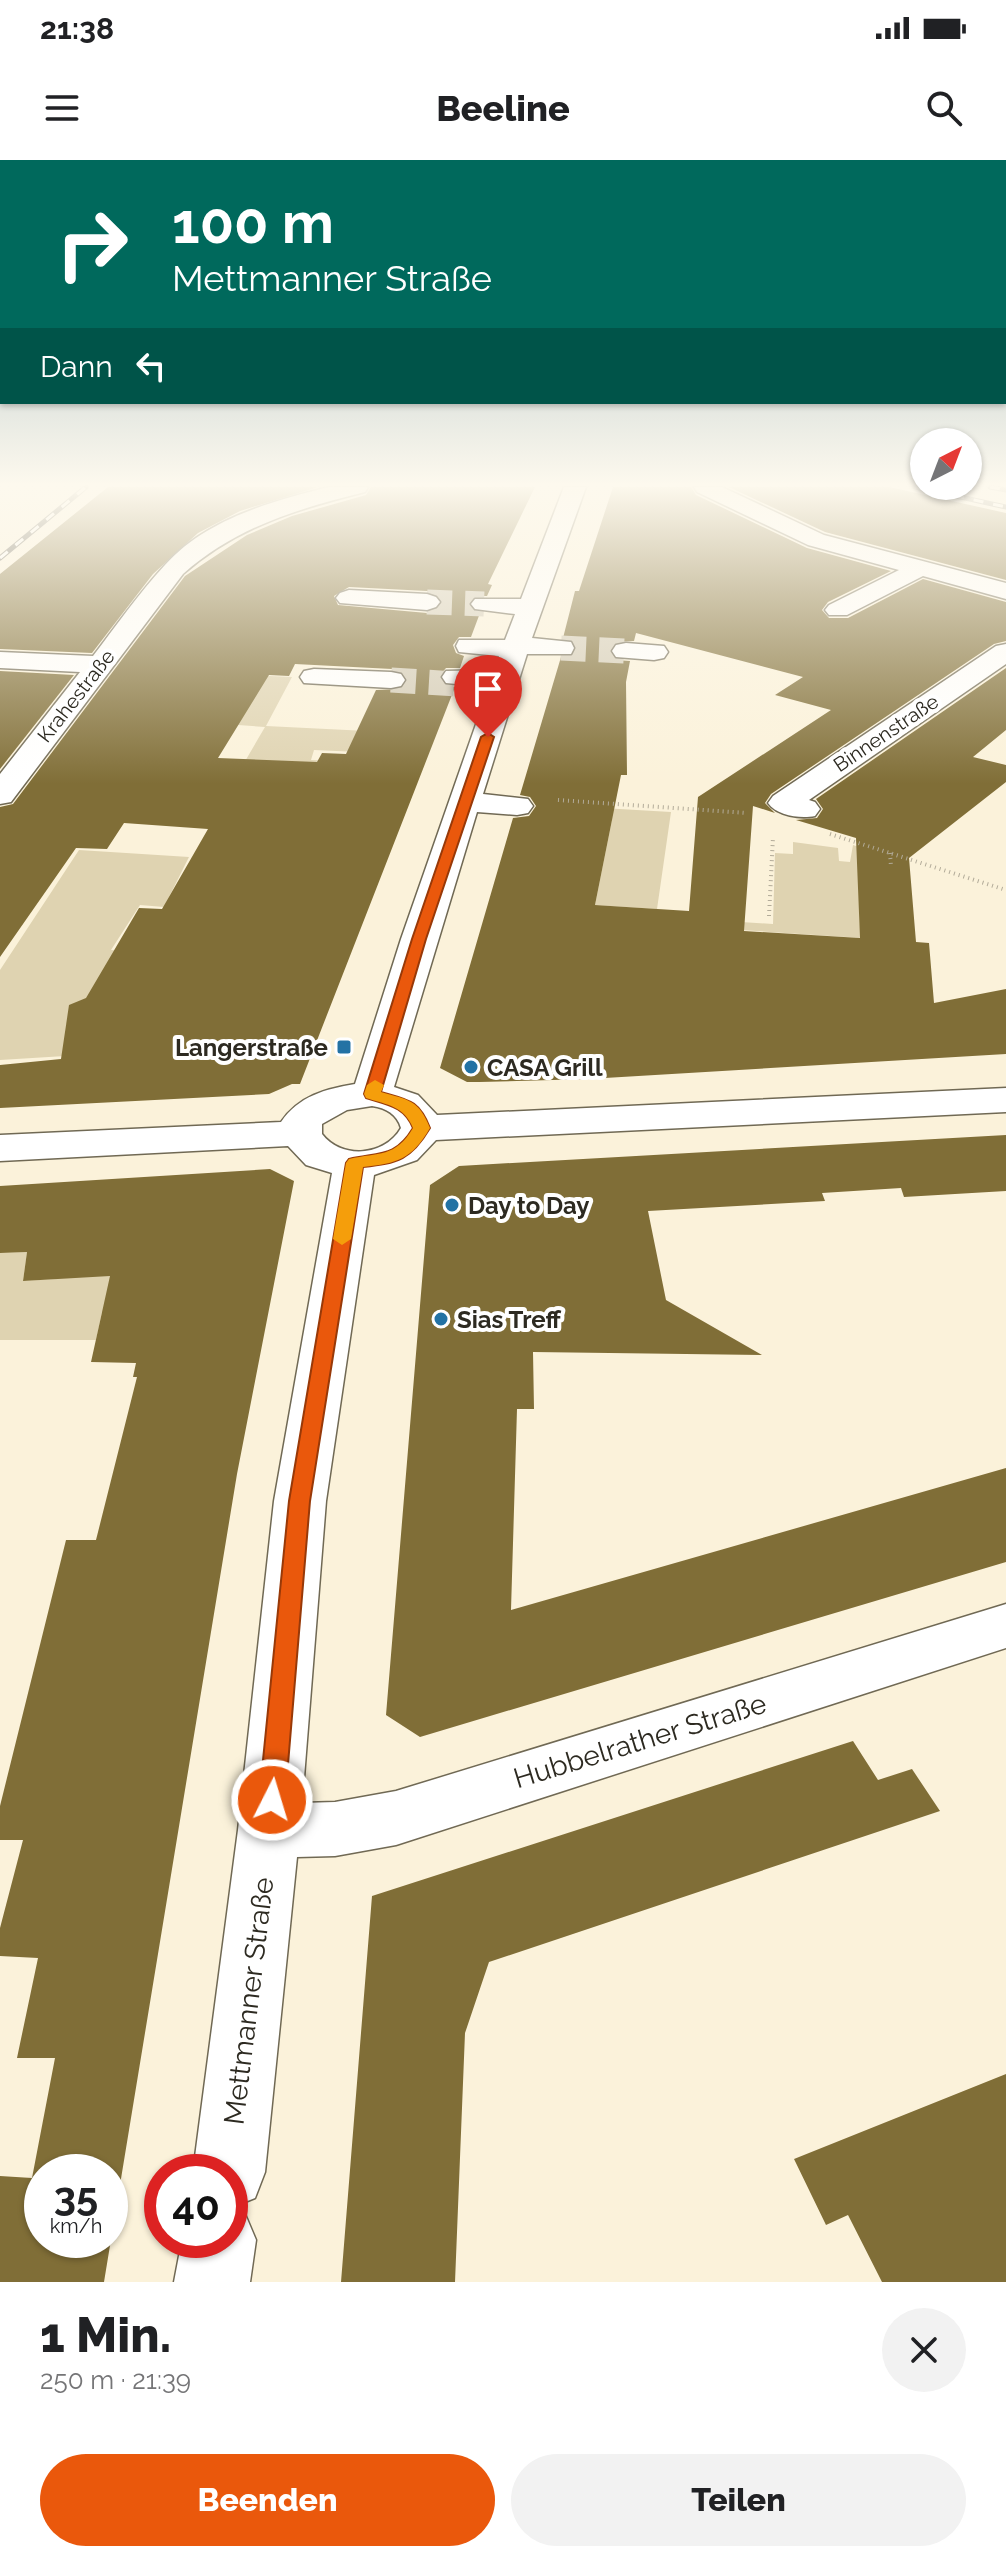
<!DOCTYPE html>
<html lang="de">
<head>
<meta charset="utf-8">
<style>
  :root { --surface:#fff; --page:#f2f2f2; --text:#202124; --muted:#757577; --accent:#ea580c }
  body { margin:0; font-family:Raleway,sans-serif; background:var(--page); color:var(--text); height:100vh; display:flex; flex-direction:column; font-size:30px; white-space:nowrap }
  * { box-sizing:border-box; margin:0 }
  p { font-size:26px; color:var(--muted) }
  .icon { flex:none; width:44px; height:44px; fill:none; stroke:currentColor; stroke-width:2; stroke-linecap:round; stroke-linejoin:round }
  .map { position:relative; height:2122px; overflow:hidden }
  .sheet { display:flex; flex-direction:column; background:var(--surface); flex:1 }
  .sheet>* { flex:none }
  .guide { position:absolute; left:0px; top:0px; width:1006px; height:244px; box-shadow:0 2px 6px #0004; background:#00695c; color:#fff; overflow:hidden }
  .needle { width:52px; rotate:42deg }
  .buttons { position:absolute; left:910px; top:268px; display:grid; gap:16px }
  .buttons a { display:grid; place-items:center; width:72px; height:72px; border-radius:50%; background:var(--surface); box-shadow:0 2px 6px #0004; font-size:40px }
  .speed { position:absolute; left:24px; top:1994px; display:flex; gap:16px; font-size:40px; font-weight:700; text-align:center }
  .speed>* { display:grid; place-content:center; width:104px; height:104px; border-radius:50%; background:var(--surface); box-shadow:0 2px 6px #0004; line-height:1 }
  .speed small { font-size:20px; font-weight:400 }
  .speed .limit { border:12px solid #d22; background:#fff; color:#111 }
  .pin { position:absolute; display:grid; place-items:center; width:68px; height:68px; color:#fff; margin:-82px -34px; border-radius:50% 50% 50% 0; rotate:-45deg; box-shadow:0 0 8px #0007 }
  .pin .icon { rotate:45deg }
  .me { position:absolute; width:88px; margin:-44px; rotate:5deg; stroke-linejoin:round; filter:drop-shadow(0 0 6px #0008) }
  .turn { display:flex; align-items:center; gap:28px; height:168px; padding:0 40px; font-size:36px }
  .turn .icon { width:104px; height:104px; stroke-width:2.5 }
  .turn b { display:block; font-size:56px; line-height:68px }
  .then { display:flex; align-items:center; height:76px; padding:0 40px; background:#0003; gap:16px; font-size:30px }
  .round { display:grid; place-items:center; flex:none; width:84px; height:84px; border-radius:42px; background:var(--page) }
  .overview { display:flex; align-items:center; justify-content:space-between; height:136px; padding:0 40px }
  h1 { font-size:48px; font-weight:800; line-height:60px }
  .cta { display:flex; gap:16px; margin-top:auto; padding:16px 40px }
  .cta a { flex:1; height:92px; border-radius:48px; background:var(--accent); color:#fff; font-size:32px; font-weight:800; line-height:92px; text-align:center }
  .cta a+a { background:var(--page); color:var(--text) }
  .status { display:flex; justify-content:space-between; align-items:center; height:56px; padding:0 40px; background:var(--surface); direction:ltr }
  .status svg { height:22px; fill:currentColor }
  header { display:flex; justify-content:space-between; align-items:center; height:104px; padding:0 40px; background:var(--surface); font-size:36px; font-weight:800 }
  .map>svg:first-child { display:block }
</style>
</head>
<body>
<div class="status"><b>21:38</b><svg viewBox="0 0 49 12"><path d="M0 12V9h3v3zM5 12V6h3v6zM10 12V3h3v9zM15 12V0h3v12zM26 1h20v11H26zM47 4h2v5h-2z"/></svg></div>
<header><svg class="icon" aria-label="menu" viewBox="0 0 24 24"><path d="M4 6h16M4 12h16M4 18h16"/></svg>Beeline<svg class="icon" aria-label="search" viewBox="0 0 24 24"><circle cx="10" cy="10" r="6"/><path d="M15 15l6 6"/></svg></header>
<div class="map">
<svg width="1006" height="2122" viewBox="0 0 1006 2122">
  <rect width="100%" height="100%" fill="#fbf2da"/>
  <g fill="#dfd3b1">
    <path d="M208,513L292,517L266,566L367,571L359,592L314,590L311,600L337,601L237,615L265,567L209,563Z"/>
    <path d="M585,647L671,652L657,749L595,745L612,660Z"/>
    <path d="M793,682L838,688L839,701L850,702L853,685L885,696L858,713L860,768L892,780L726,769V761L773,764L775,693L793,694Z"/>
    <path d="M79,690L189,697L164,747L140,745L111,790L262,802L124,859L66,864L65,896L0,900V810Z"/>
    <path d="M105,1088L147,1151L102,1152L96,1180H0V1093L27,1092L23,1121L56,1119L62,1090Z"/>
  </g>
  <g fill="#806e37" fill-rule="evenodd">
    <path d="M108,327H318L240,351L198,373L153,414L92,493L0,489V414Z"/>
    <path d="M371,327H535L488,424L492,425L487,436H475L469,442L473,451L480,453L471,477H459L453,485L456,493L464,496L460,508H446L440,515L444,525L455,527L300,924H292L269,934L0,948V905L61,899L69,845L86,838L139,748L162,749L208,669L124,663L107,689L76,688L0,797V647L13,644L185,416L247,375L292,356L366,335ZM349,427L427,431L438,435L443,442L437,450L427,453L338,445L334,436ZM295,504L392,509L404,512L408,522L402,529L376,530L346,594L322,593L317,602L218,598L269,515L289,516Z"/>
    <path d="M613,327H691L696,335L807,388L891,411L828,442L822,450L829,458H848L923,419L1006,442V481L994,484L771,634L765,643L775,653L753,646L744,771L860,778L856,678L796,660L817,658L823,649L816,639L1006,508V570L973,597L1006,605V622L909,698L916,782L929,783L934,843L1006,829V894L588,919L479,922H467L440,908L513,658L529,656L536,646L530,637L520,635L561,497H571L577,489L574,481L563,478L575,431H579ZM636,473L803,517L775,535L831,550L698,637L689,751L595,745L621,615H627L626,522L630,501L616,500L610,489L615,482L634,481Z"/>
    <path d="M729,327H889L1006,353V420L825,372Z"/>
    <path d="M0,511L74,515L0,609Z"/>
    <path d="M1006,975V1031L904,1037L901,1028L822,1033L825,1041L648,1051L666,1140L762,1195L533,1192L534,1249H517L511,1450L1006,1308V1402L420,1577L386,1555L430,1025L459,1006Z"/>
    <path d="M270,1009L294,1021L237,1314L104,2122H0V2016L32,2018L55,1898H17L38,1798L0,1796V1768L23,1680H0V1646L66,1380H96L137,1217H133L136,1203L91,1202L110,1116L23,1121L27,1092L0,1093V1026ZM42,2012H110V2080H42Z"/>
    <path d="M853,1581L878,1620L912,1609L940,1651L489,1802L465,1873L455,2122H341L372,1736Z"/>
    <path d="M1006,1914V2122H882L848,2055L826,2065L794,1999Z"/>
  </g>
  <g fill="none" stroke-linecap="round" stroke-linejoin="round">
    <g stroke="#d2cab5" stroke-width="25" stroke-dasharray="25 13" stroke-linecap="butt">
      <path d="M427,442L484,444"/>
      <path d="M561,488L626,491"/>
      <path d="M391,520L456,524"/>
    </g>
    <defs>
      <g id="minor">
        <path d="M329,327H368L365,332C297,349 236,367 183,414L11,642L0,644V614L80,512L0,508V492L93,496C116,466 139,433 165,405C206,359 272,341 329,327Z"/>
        <path d="M564,327H586L532,478L571,482L574,488L571,494H527L483,634L528,639L533,646L528,653L517,655L477,652L394,927L418,935L437,955L1006,928V952L436,980L417,1000L374,1015L326,1341L302,1643L335,1642L396,1631L1006,1444V1488L396,1685L335,1696L297,1697L265,2012L255,2038L230,2048L245,2054L256,2080L250,2122H174L182,2080H230V2012H193L238,1670L274,1341L332,1013L306,1005L288,986L0,1001V975L281,962C299,936 325,929 355,924L401,779L489,527L446,523L442,517L446,511L494,510L499,496L459,492L456,486L459,480H505L515,454L475,449L471,444L475,439H521ZM372,946C386,948 397,954 401,968C385,996 342,1000 322,974V964L347,950Z"/>
        <path d="M694,327H722L824,375L1006,423V439L923,416L847,455H829L825,450L829,445L899,410L808,385L697,332Z"/>
        <path d="M349,430L427,434L436,437L440,442L436,447L427,450L340,443L336,438L340,433Z"/>
        <path d="M626,483L664,486L668,492L664,498L654,500L616,497L612,491L616,485Z"/>
        <path d="M1006,484V504L809,640L815,642L820,649L815,656C801,659 777,656 768,643L773,636L996,486Z"/>
        <path d="M314,509L391,512L401,514L405,520L401,526L391,528L304,523L300,517L304,511Z"/>
      </g>
    </defs>
    <use href="#minor" stroke="#706954" stroke-width="3"/>
    <g stroke="#b2ab99" stroke-width="4" stroke-dasharray="1 4" stroke-linecap="butt">
      <path d="M558,640L747,653"/>
      <path d="M830,674L1006,730"/>
      <path d="M890,693L891,707"/>
      <path d="M769,756L773,677"/>
    </g>
    <use href="#minor" fill="#fff" fill-rule="evenodd"/>
    <defs>
      <g id="rail">
        <path d="M915,327L1006,347"/>
        <path d="M990,327L1006,330"/>
        <path d="M0,398L86,327"/>
      </g>
    </defs>
    <use href="#rail" stroke="#4f4b3f" stroke-width="5"/>
    <use href="#rail" stroke="#fff" stroke-width="3" stroke-dasharray="10" stroke-linecap="butt"/>
  </g>
  <linearGradient id="sky" x2="0" y2="1"><stop stop-color="#97b1ba"/><stop offset="0.52" stop-color="#fdf9ee"/><stop offset="1" stop-color="#fdf9ee" stop-opacity="0"/></linearGradient>
  <rect width="1006" height="624" fill="url(#sky)"/>
  <path fill="#ea580c" stroke="#983908" stroke-width="2" d="M488,573L494,577L426,779L381,932C409,940 419,940 430,968C411,1000 398,1003 363,1007L310,1341L285,1640L281,1648L272,1651L263,1648L259,1640L289,1341L346,1003L349,999C379,992 395,998 413,968C404,946 388,945 366,938L364,934L412,779L481,577Z"/>
  <path fill="#f59e0b" d="M375,920L384,925L381,932C409,940 419,940 430,968C411,1000 398,1003 363,1007L351,1079L342,1085L333,1079L346,1003L349,999C379,992 395,998 413,968C404,946 388,945 366,938L364,934L367,925Z"/>
  <g fill="#2372a4" stroke="#fff" stroke-width="3">
    <rect x="336" y="879" width="16" height="16" rx="4"/>
    <circle cx="471" cy="907" r="8"/>
    <circle cx="452" cy="1045" r="8"/>
    <circle cx="441" cy="1159" r="8"/>
  </g>
  <g text-anchor="middle" dominant-baseline="central" stroke-width="8" stroke-linejoin="round" paint-order="stroke">
    <g font-size="20" fill="#2d2a21" stroke="#fff">
      <text transform="translate(76 536) rotate(-52)">Krahestraße</text>
      <text transform="translate(886 573) rotate(-34)">Binnenstraße</text>
    </g>
    <g font-size="24" font-weight="bold" fill="#2d2a21" stroke="#fff" text-anchor="start">
      <text x="328" y="887" text-anchor="end">Langerstraße</text>
      <text x="487" y="907">CASA Grill</text>
      <text x="468" y="1045">Day to Day</text>
      <text x="457" y="1159">Sias Treff</text>
    </g>
    <g font-size="28" fill="#2d2a21" stroke="#fff">
      <text transform="translate(640 1581) rotate(-17)">Hubbelrather Straße</text>
      <text transform="translate(249 1841) rotate(-83)">Mettmanner Straße</text>
    </g>
  </g>
</svg>
<div class="buttons">
<a><svg class="needle" viewBox="-14 -14 28 28"><path d="M0-13l5 13h-10z" fill="#e53935"/><path d="M0 13l5-13h-10z" fill="#757577"/></svg></a>
</div>
<div class="speed"><div>35<small>km/h</small></div><div class="limit">40</div></div>
<div class="pin" style="left:488px;top:577px;background:#d93025"><svg class="icon" aria-label="arrive" viewBox="0 0 24 24"><path d="M6 21V4h12l-3 4 3 4H6"/></svg></div>
<svg class="me" style="left:272px;top:1640px" viewBox="-20 -20 40 40"><circle r="17" fill="#ea580c" stroke="#fff" stroke-width="3"/><path d="M0-11L8 9 0 5-8 9z" fill="#fff"/></svg>
<div class="guide">
<div class="turn"><svg class="icon" aria-label="right" viewBox="0 0 24 24"><path d="M7 20v-9h11M14 6l5 5-5 5"/></svg><div><b>100 m</b>Mettmanner Straße</div></div>
<div class="then">Dann<svg class="icon" aria-label="left" viewBox="0 0 24 24"><path d="M17 20v-9H6M10 6l-5 5 5 5"/></svg></div>
</div>
</div>
<section class="sheet">
<div class="overview"><div><h1>1 Min.</h1><p>250 m · 21:39</p></div><a class="round"><svg class="icon" aria-label="close" viewBox="0 0 24 24"><path d="M6 6l12 12M18 6L6 18"/></svg></a></div>
<div class="cta"><a>Beenden</a><a>Teilen</a></div>
</section>
</body>
</html>
